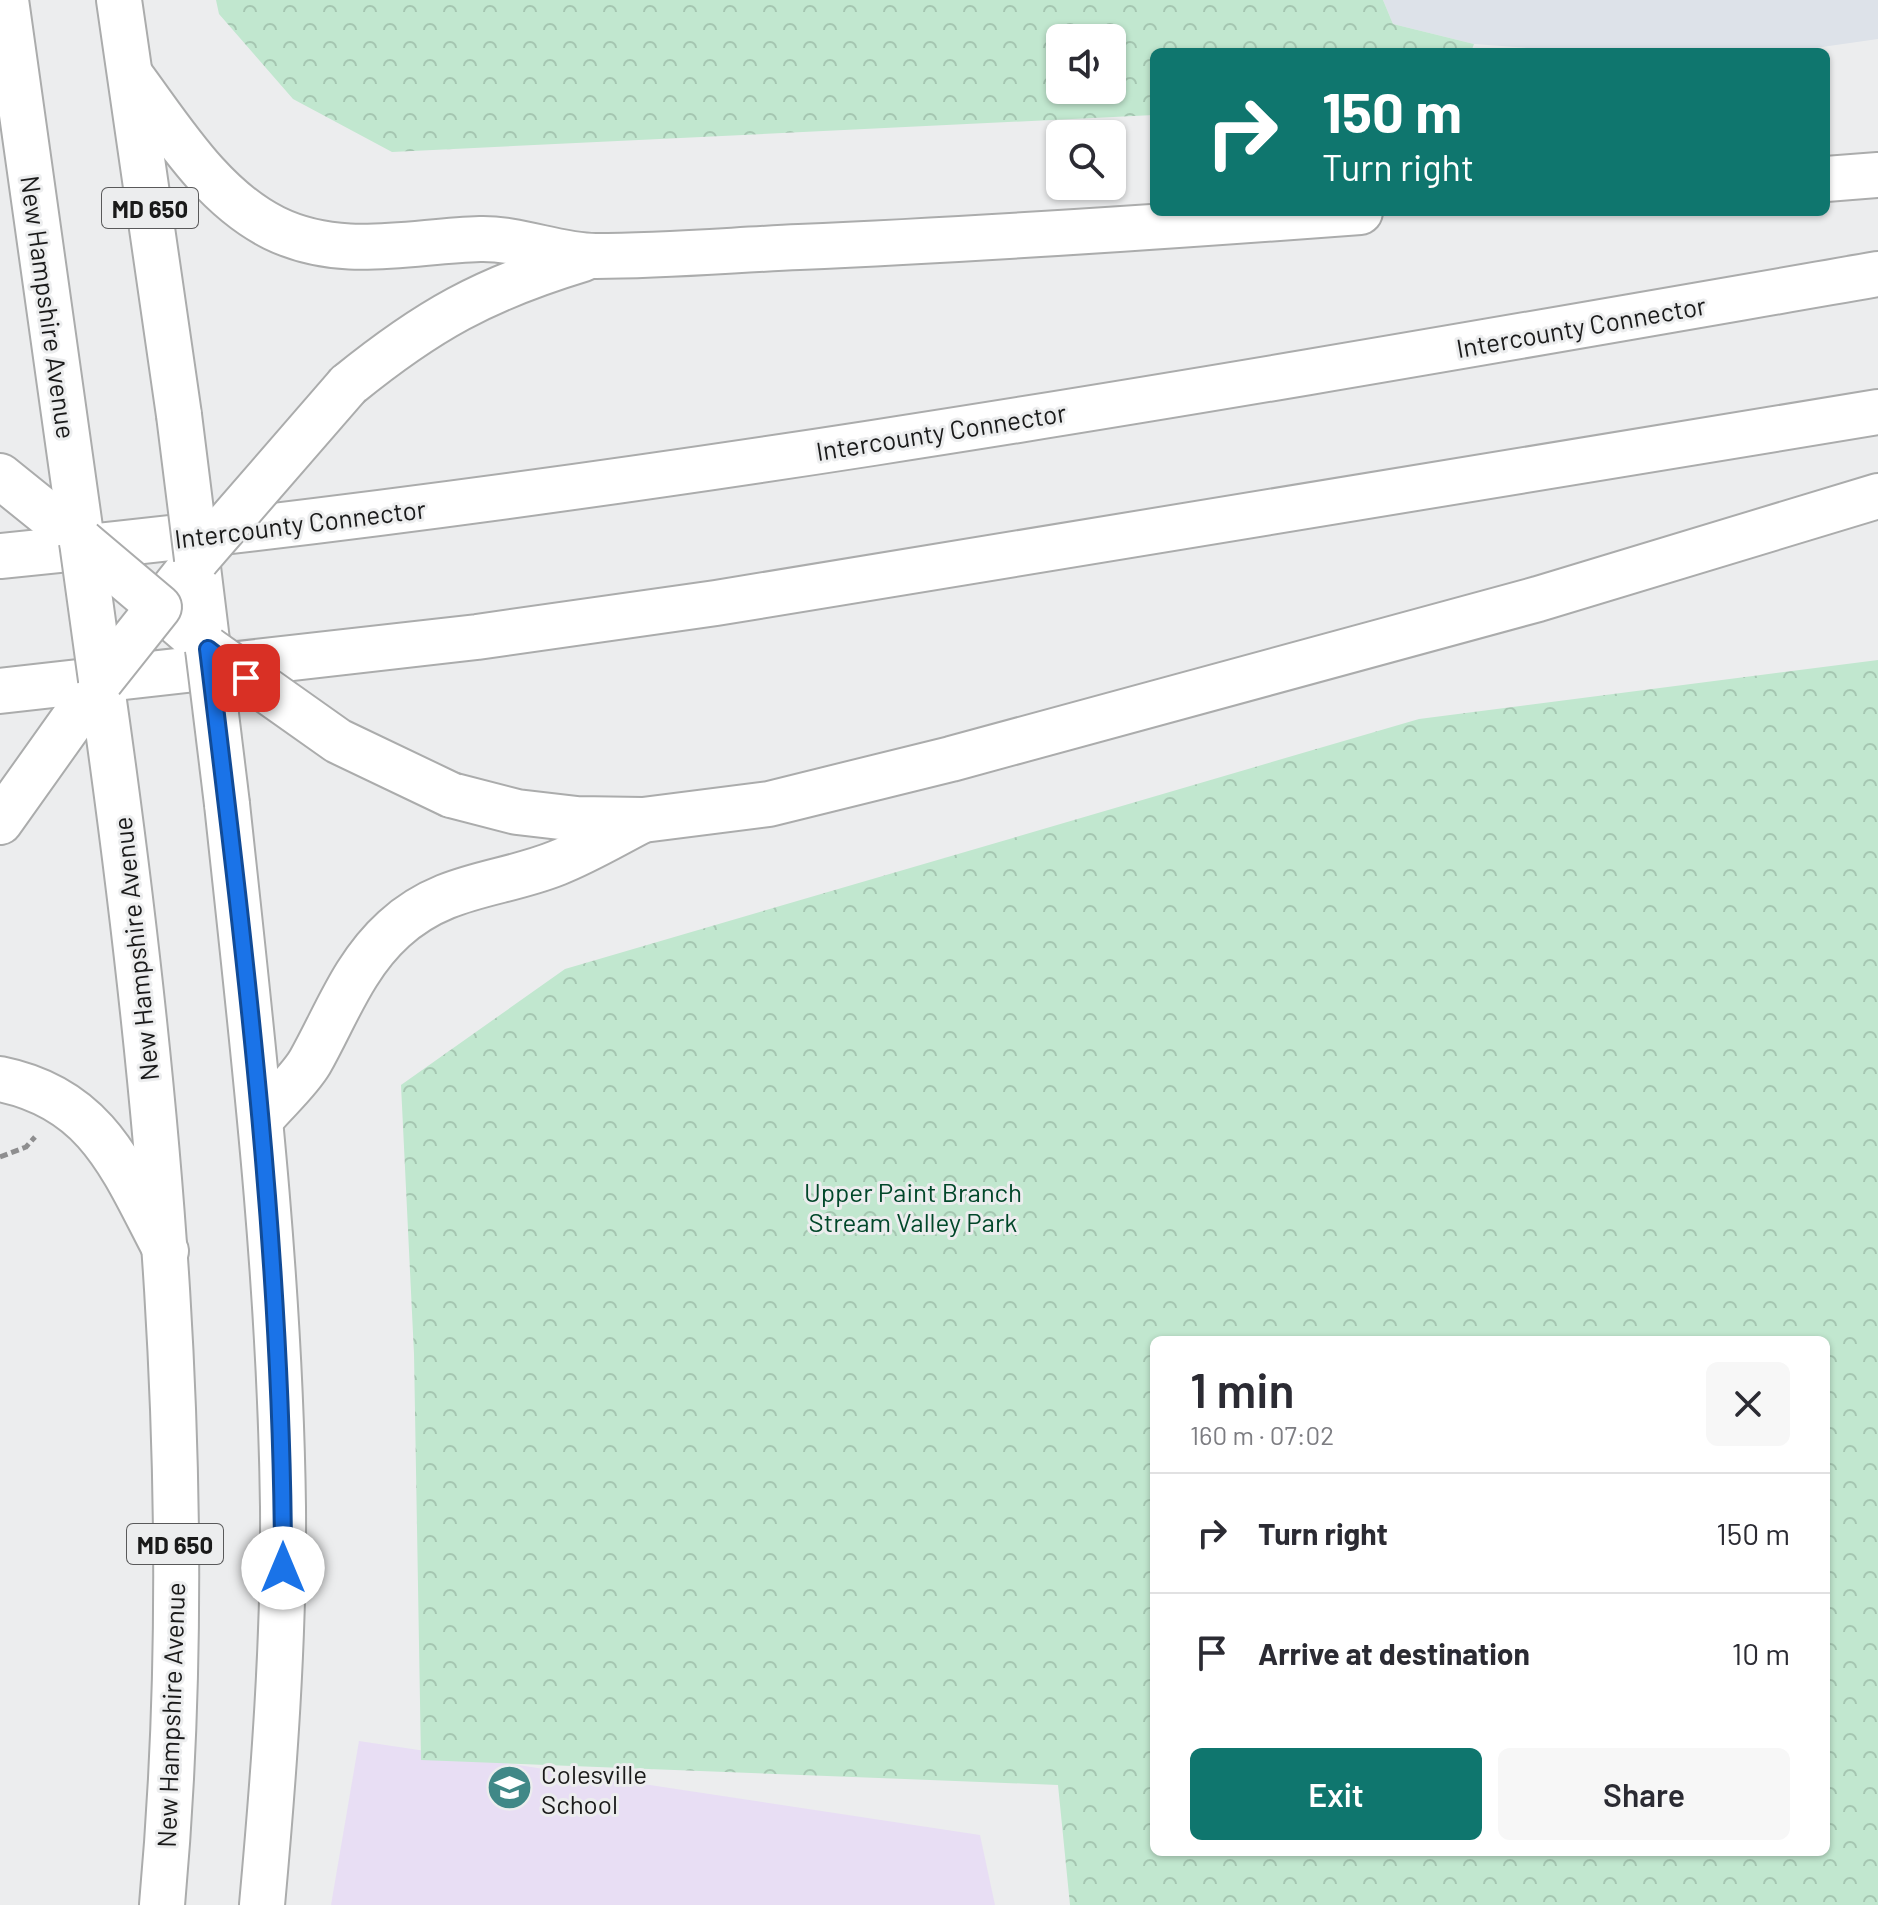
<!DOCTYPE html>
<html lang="en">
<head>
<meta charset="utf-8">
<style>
  :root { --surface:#fff; --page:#f7f7f7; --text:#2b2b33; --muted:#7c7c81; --line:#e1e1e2; --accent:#0f766e }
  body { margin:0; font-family:Barlow,sans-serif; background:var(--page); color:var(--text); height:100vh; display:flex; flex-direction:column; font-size:30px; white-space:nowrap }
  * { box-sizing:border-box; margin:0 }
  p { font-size:26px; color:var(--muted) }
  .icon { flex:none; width:44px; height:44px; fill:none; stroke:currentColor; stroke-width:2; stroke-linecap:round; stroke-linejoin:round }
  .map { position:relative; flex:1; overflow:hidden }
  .panel { position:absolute; left:1150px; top:1336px; width:680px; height:520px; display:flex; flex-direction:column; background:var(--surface); border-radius:12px; box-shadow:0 2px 6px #0004 }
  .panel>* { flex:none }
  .top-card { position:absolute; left:1150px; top:48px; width:680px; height:168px; border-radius:12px; box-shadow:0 2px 6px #0004; background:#0f766e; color:#fff; overflow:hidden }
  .controls { position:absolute; left:1046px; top:24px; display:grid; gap:16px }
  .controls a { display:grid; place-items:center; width:80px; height:80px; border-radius:12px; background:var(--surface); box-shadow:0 2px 6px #0004; font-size:40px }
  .pin { position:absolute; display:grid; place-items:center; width:68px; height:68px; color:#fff; margin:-34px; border-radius:16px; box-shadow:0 4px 12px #0006 }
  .me { position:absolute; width:88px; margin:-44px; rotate:0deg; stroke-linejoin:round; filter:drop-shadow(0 0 6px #0008) }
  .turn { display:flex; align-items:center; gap:28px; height:168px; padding:0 40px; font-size:36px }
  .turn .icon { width:104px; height:104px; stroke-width:2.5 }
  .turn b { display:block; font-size:56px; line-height:68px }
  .round { display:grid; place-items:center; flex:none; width:84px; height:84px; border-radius:12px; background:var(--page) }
  .overview { display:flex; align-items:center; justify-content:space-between; height:136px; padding:0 40px }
  h1 { font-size:48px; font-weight:600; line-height:60px }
  .primary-button { display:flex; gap:16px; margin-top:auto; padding:16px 40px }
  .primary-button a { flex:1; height:92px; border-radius:12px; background:var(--accent); color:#fff; font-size:32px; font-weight:600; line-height:92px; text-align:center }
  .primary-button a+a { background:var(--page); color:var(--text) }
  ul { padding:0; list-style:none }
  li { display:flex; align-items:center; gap:24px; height:120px; padding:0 40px; border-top:2px solid var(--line) }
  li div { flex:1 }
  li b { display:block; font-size:30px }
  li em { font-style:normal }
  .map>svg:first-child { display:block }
</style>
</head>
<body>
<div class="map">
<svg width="1878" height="1905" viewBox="0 0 1878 1905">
  <defs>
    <pattern id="forest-crowns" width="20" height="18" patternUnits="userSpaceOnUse" patternTransform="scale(2)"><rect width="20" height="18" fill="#c1e7cf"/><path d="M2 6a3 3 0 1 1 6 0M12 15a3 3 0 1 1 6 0" fill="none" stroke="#a5c6b1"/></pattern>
  </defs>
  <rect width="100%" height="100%" fill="#ecedee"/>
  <path fill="#dde2e9" d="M1383,0H1878V39L1787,52H1583L1474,44L1393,24Z"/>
  <path fill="#e8def4" d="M359,1741L980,1835L995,1905H331Z"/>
  <g fill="url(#forest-crowns)" fill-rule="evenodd">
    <path d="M216,0H1383L1393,24L1474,44L1471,52H1154V115L392,152L293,99L219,14ZM1112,38V90H1060V38Z"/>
    <path d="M1878,660V1905H1070L1058,1785L421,1760L414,1354L401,1085L565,969L1419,719ZM1154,1340H1826V1852H1154Z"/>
  </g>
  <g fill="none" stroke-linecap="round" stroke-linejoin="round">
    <defs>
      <g id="primary">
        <path d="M6,0L82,542"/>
        <path d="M119,0L179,415"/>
        <path d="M197,559L208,649"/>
        <path d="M101,680C159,1085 199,1496 162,1905"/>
        <path d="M227,804C252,1038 280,1271 283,1507C284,1640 274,1773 262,1905"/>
      </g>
      <g id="highway">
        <path d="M132,77C172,131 212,197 274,228C341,261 410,241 480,239C519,238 558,256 596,256C664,256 732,250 799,247C986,239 1173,226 1360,212"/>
        <path d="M1826,179L1878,175"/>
        <path d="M348,385C428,320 484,289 583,259"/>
        <path d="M0,476L82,542"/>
        <path d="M0,556C630,494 1254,382 1878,274"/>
        <path d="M197,559L159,607L208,649"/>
        <path d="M0,691L477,637L716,603L1878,412"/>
        <path d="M451,795L517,812L577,819L643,820L769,804L951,759L1538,599L1878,496"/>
        <path d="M0,822L101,680"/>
        <path d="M0,1079C99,1099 123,1170 166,1251"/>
        <path d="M262,1118C277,1100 298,1082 310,1062C336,1016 353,966 394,929C444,883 500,886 557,863C585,852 612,836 639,822"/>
      </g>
    </defs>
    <use href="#primary" stroke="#abacac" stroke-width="48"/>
    <use href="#highway" stroke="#abacac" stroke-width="48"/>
    <path stroke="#8e8e8f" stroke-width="5" stroke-dasharray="8 4" stroke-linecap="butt" d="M0,1157L26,1147L35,1137"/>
    <use href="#primary" stroke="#fff" stroke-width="44"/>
    <use href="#highway" stroke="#fff" stroke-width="44"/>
    <defs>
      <g id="primary-bridge">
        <path d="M179,415L197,559"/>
        <path d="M82,542L101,680"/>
        <path d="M208,649L227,804"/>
      </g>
      <g id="highway-bridge">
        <path d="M82,542L159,607L101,680"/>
        <path d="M197,559L348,385"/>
        <path d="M208,649L338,741L451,795"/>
      </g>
    </defs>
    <use href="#primary-bridge" stroke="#abacac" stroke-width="48" stroke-linecap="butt"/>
    <use href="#highway-bridge" stroke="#abacac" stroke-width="48" stroke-linecap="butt"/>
    <use href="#primary-bridge" stroke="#fff" stroke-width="44"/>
    <use href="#highway-bridge" stroke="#fff" stroke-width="44"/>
  </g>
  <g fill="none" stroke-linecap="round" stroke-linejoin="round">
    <defs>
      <path id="route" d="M246,678L208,649C245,954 283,1260 283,1568"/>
    </defs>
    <use href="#route" stroke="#114b97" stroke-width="20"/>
    <use href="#route" stroke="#1a73e8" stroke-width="14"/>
  </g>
  <defs>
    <symbol id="school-disc" viewBox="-11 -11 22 22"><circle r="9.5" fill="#408887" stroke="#ecedee"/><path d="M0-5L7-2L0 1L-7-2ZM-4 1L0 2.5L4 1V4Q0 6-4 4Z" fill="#fff"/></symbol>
  </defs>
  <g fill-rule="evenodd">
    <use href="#school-disc" x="484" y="1762" width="51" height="51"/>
  </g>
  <g text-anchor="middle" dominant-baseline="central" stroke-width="6" stroke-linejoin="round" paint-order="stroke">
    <g fill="#ecedee" stroke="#59595a" stroke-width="2">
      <rect x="102" y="188" width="96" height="40" rx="6"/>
      <rect x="127" y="1524" width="96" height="40" rx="6"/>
    </g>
    <g font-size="24" font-weight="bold" fill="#1a1a1a">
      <text x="150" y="208">MD 650</text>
      <text x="175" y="1544">MD 650</text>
    </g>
    <g font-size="26" fill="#1a1a1a" stroke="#ecedee">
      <text transform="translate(49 307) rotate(82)">New Hampshire Avenue</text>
      <text transform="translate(1581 326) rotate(-10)">Intercounty Connector</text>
      <text transform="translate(941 431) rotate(-9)">Intercounty Connector</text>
      <text transform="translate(300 523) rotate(-7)">Intercounty Connector</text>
      <text transform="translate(135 949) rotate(-96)">New Hampshire Avenue</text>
      <text transform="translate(170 1715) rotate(-88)">New Hampshire Avenue</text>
    </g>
    <g font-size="26" fill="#014729" stroke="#ecedee">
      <text x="913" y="1191">Upper Paint Branch<tspan x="913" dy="30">Stream Valley Park</tspan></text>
    </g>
    <g font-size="26" fill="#1a1a1a" stroke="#ecedee" text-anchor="start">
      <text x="541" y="1773">Colesville<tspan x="541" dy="30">School</tspan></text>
    </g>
  </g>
</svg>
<div class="controls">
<a><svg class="icon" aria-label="sound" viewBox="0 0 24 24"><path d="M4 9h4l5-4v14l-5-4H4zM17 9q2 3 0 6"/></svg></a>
<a><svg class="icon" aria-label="search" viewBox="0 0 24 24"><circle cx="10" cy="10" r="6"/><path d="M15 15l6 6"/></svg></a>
</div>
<div class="pin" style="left:246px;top:678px;background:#d93025"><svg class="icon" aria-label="arrive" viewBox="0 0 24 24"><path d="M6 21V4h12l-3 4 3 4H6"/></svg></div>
<svg class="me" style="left:283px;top:1568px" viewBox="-20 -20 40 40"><circle r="19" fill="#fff"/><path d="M0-13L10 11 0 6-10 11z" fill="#1a73e8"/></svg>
<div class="top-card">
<div class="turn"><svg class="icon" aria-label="right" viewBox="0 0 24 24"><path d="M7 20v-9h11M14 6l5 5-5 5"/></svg><div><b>150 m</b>Turn right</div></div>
</div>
<section class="panel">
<div class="overview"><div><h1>1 min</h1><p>160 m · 07:02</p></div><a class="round"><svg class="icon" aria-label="close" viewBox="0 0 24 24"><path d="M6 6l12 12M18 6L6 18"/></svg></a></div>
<ul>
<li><svg class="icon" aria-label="right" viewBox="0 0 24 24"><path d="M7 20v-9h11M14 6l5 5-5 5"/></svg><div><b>Turn right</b></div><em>150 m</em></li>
<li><svg class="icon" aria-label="arrive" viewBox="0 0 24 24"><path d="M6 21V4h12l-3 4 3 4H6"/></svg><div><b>Arrive at destination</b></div><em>10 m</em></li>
</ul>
<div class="primary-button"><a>Exit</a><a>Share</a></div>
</section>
</div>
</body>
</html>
